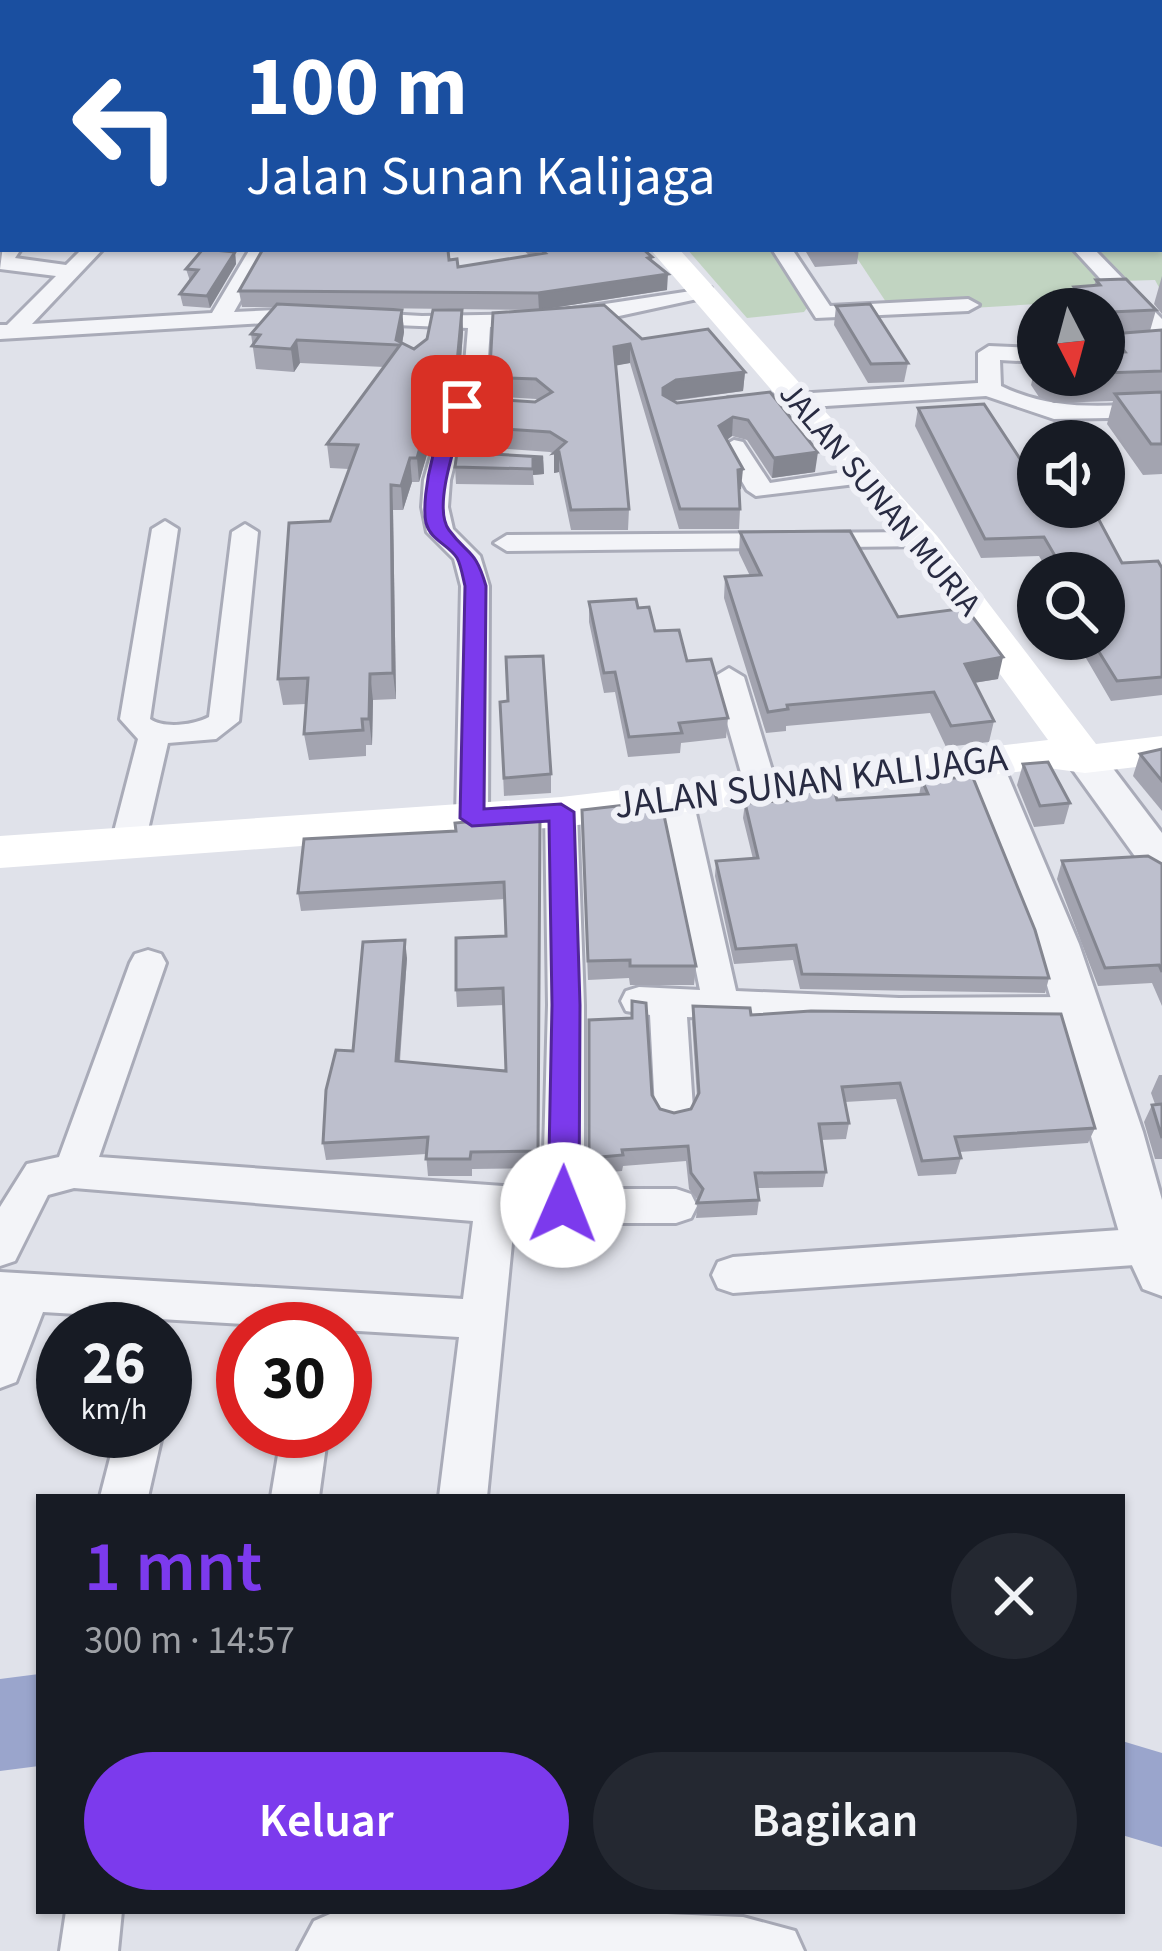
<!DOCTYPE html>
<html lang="id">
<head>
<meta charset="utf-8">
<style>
  :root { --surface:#171b24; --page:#242831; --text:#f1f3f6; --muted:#9ea1a6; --accent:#7c3aed }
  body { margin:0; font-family:"Source Sans 3",sans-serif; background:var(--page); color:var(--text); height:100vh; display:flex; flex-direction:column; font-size:45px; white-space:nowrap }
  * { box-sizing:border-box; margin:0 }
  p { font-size:39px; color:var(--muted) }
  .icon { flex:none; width:66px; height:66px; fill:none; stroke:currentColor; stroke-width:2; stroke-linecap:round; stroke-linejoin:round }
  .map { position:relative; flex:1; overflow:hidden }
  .panel { position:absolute; left:36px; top:1494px; width:1089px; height:420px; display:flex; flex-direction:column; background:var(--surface); border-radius:0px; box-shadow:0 3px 9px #0004 }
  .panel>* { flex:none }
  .guide { position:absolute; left:0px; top:0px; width:1164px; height:252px; box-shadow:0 3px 9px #0004; background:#1a4fa0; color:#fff; overflow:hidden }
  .needle { width:78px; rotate:174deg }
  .fabs { position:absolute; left:1017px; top:288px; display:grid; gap:24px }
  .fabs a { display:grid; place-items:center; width:108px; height:108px; border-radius:50%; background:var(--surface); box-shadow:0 3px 9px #0004; font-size:60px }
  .speed { position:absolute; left:36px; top:1302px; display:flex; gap:24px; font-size:60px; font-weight:700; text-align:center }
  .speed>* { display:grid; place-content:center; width:156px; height:156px; border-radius:50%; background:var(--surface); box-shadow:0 3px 9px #0004; line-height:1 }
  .speed small { font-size:30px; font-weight:400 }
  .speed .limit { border:18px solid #d22; background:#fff; color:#111 }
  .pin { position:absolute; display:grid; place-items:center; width:102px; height:102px; color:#fff; margin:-51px; border-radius:24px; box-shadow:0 6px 18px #0006 }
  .me { position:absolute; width:132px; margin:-66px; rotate:1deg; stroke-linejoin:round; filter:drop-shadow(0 0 9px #0008) }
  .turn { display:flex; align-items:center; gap:42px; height:252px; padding:0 48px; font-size:54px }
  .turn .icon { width:156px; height:156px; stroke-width:2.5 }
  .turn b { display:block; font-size:84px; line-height:102px }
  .round { display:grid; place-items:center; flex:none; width:126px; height:126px; border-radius:63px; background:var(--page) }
  .headline { display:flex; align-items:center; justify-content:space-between; height:204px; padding:0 48px }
  h1 { font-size:72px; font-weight:600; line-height:90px; color:var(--accent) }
  .action { display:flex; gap:24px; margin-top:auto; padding:24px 48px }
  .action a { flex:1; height:138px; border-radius:72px; background:var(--accent); color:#fff; font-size:48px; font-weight:600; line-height:138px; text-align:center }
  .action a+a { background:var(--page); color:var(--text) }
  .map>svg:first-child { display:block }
</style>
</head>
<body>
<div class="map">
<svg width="1162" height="1951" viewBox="0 0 1162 1951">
  <rect width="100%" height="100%" fill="#e0e2ea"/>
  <g fill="#c1d4c1">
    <path d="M1162,200V293L1155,280L1121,281L1095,249H1161Z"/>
    <path d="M687,249H772L807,308L804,312L747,318Z"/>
    <path d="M851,249H1076L1121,299L972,308L888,305Z"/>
  </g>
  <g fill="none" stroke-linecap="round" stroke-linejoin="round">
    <g fill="#9aa5cc" fill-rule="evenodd">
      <path d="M39,1674V1766L0,1771V1679Z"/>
      <path d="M1122,1741L1162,1753V1847L1122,1835Z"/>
    </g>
    <defs>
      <g id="minor">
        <path d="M3,0H93L95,3L3,6Z"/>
        <path d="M304,0H396L302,3Z"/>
        <path d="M982,0H996L997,3H983Z"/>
        <rect x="1138" y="0" width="14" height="3"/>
        <rect x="1161" y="22" width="1" height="10"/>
        <rect x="0" y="31" width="3" height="10"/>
        <rect x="0" y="62" width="3" height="10"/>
        <rect x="0" y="137" width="3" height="11"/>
        <path d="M3,197V210L0,211V198Z"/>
        <path d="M3,246L21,249L15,258L66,265L82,249H103L32,324L212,313L250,249H270L234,312L298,309L422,316L539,314L711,288V296L596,321L490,327L486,388L467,414L450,480L448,507L453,529L480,556L489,586L488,818L483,826H461L456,818L461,586L454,559L427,532L422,507L424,480L443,414L463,388L468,328L298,321L0,339V325H7L56,276L0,269Z"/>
        <path d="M772,249H792L830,306L968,299L979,305L968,311L816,318Z"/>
        <path d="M1073,249H1094L1162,319V339L1154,337Z"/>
        <path d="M989,346L1038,348V362L1000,360L1001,386C1054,412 1105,406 1162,403V417L1054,419L986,396L728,412L716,405L728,398L978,383V353Z"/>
        <path d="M734,440L743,442L770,483L864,469L876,476L864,483L756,496L747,490L722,447Z"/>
        <path d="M165,521L178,529L150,719C164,729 194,725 209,717L232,532L245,524L258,532L239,721L216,739L168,743L145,843L140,851H116L111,843L138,739L120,719L152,529Z"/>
        <path d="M920,532L929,534L933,540L929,546L507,551L494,543L507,535Z"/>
        <path d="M729,668L744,677L777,787L772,794L761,797L745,787L714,677Z"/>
        <path d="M677,790L688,793L693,800L736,991L899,998L1076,997L1089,1001L1094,1011L1089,1021L1076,1025L899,1026L687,1017L693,1109L688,1120L674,1124L660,1120L655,1109L650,1015L626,1011L621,1001L626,991L639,987L700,990L661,800L666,793Z"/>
        <path d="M561,801L572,804L577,812L584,1005V1189H676L691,1194L697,1206L691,1218L676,1223H514L487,1497H439L459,1337L43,1312L16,1382L0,1388V1272L463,1299L473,1221L74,1188L48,1195L15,1261L0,1266V1207L27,1164L59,1157L130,963L135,954L148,950L161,954L166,963L99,1157L543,1189L548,1005L545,812L550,804Z"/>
        <path d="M1149,1228L1162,1233V1259L1149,1264L733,1293L718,1288L712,1275L718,1262L733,1257Z"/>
        <path d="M117,1431H163L148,1497H100Z"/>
        <path d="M282,1431H328L319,1497H271Z"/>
        <path d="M66,1911H122L118,1951H60Z"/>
        <path d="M337,1911H591L743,1917L795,1931L804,1951H298L314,1921Z"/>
      </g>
      <g id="tertiary">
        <path d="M1085,747L1099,750L1162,833V877L1147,873L1065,759L1071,750Z"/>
        <path d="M982,750L996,753L1002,762L1079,944L1143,1132L1162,1200V1296L1143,1289L1123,1246L1035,944L962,762L968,753Z"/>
      </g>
    </defs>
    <use href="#minor" stroke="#a9abb8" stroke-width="6"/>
    <use href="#tertiary" stroke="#a9abb8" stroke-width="6"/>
    <use href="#minor" fill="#f3f4f8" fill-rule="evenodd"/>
    <use href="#tertiary" fill="#f3f4f8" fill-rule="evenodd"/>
    <g fill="#fff" fill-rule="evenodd">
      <rect x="1161" y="130" width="1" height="14"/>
      <path d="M650,249H679L937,536L1096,744L1162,736V764L1085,773L1048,768L561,827L0,868V836L561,797L1048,740L911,552Z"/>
    </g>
  </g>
  <g fill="#a3a4b0">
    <path d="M828,0H885V3H774Z"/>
    <path d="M263,249H428L449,260L458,267L530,256L522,249H643L652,257V261L667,290L539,310L372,308L402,310L404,332L402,343L414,349L462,310L463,332L459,386L439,413L419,482H412L403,510H393L396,699L373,700L372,745H366V756L309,760L304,734L306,704L283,705L278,679L330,521L349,469L330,468L327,444L384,367L300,363L294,372L256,369L251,334L274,307H242L239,291Z"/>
    <path d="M800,249H859L857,264L815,267L806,252Z"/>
    <path d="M235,252L236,264L210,308L183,306L180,294L190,281L186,269Z"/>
    <path d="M1162,276V314L1154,304Z"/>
    <path d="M1096,280L1156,310L1150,331L1162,330V474L1143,475L1107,424L1113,401L1054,403L1039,397L1031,385L1038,356V375H1104V353H1106L1110,339L1104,340V309H1069L1074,287L1094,286Z"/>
    <path d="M836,306L908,363L904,382L868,383L834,325Z"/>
    <path d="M642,339L745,372L743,391L673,401L677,403L770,392L815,472L772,478L747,440L732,436L727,440L741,489L739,490L740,509L739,529H679L630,363L616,365L629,509L628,530H571L559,472L554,473V454L550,452L463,446L462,426L538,400L536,399L486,396L485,377Z"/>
    <path d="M918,408L1030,474L1122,563L1162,568V695L1111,701L1083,653L1087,639H1104V573H1049L1039,556L981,558L915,426Z"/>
    <path d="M543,457L544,474L533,475L534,485L456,484L455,467Z"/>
    <path d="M740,532L898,617L998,679L974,683L994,721L989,742L946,747L930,713L786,726V731L766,733L724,598L725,577L750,576L739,553Z"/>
    <path d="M589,602L638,608L655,631L687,661L728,718L726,738L681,743L680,753L628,757L615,692L604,693L589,622Z"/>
    <path d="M500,702L551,774V793L504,796Z"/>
    <path d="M1162,749V811L1133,776L1140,754Z"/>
    <path d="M1023,764L1070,803L1064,824L1034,827L1017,785Z"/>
    <path d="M967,768L1049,978L1045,993L800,989L793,960L734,964L715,876L716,861L753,859L743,818L745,803L794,800L795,792L837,800L919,795L922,780L965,777Z"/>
    <path d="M540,815L539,1168L472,1169V1176H428L426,1154L326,1160L323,1143L353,1051L407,958L400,1061L506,1071L504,1005L457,1007L456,990L506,936L505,899L301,911L298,893L456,831Z"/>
    <path d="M582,829L696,966L694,985H630L629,978L588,980Z"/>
    <path d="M1062,861L1162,864V1006L1152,983L1098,986L1057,879Z"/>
    <path d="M632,1001L652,1095L660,1109L674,1113L691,1109L697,1097L692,1022L693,1006L751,1015L1095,1128L1088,1143L959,1152L961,1158L956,1174L918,1176L896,1099L845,1102L849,1123L846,1139L821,1140L826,1172L823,1187L757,1188L759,1200L757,1215L696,1218L698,1200L689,1189L686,1161L623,1166L622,1171L589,1174V1020L631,1018Z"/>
    <path d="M1159,1075H1162V1159H1155L1144,1122L1152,1105L1155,1104L1151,1093Z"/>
  </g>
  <g fill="#848690">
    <path d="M235,252L236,264L210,308L207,296Z"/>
    <path d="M668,274L667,290L539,310L538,293Z"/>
    <path d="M402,310L404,332L401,350L396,340Z"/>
    <path d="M462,310L463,332L459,386L439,413L419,482L417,458Z"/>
    <path d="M297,340L300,363L294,372L291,349Z"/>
    <path d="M630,344V363L614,366V347Z"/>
    <path d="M745,372L743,391L675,400L662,407L663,388L676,380Z"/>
    <path d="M733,417L732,436L718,446L719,426Z"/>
    <path d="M559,452V472L554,473V453Z"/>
    <path d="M818,452L815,472L772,478L774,458Z"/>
    <path d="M543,457L544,474L533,475V459Z"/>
    <path d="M410,458L412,482L403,510L401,486Z"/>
    <path d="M743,469L741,489L736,490L738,470Z"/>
    <path d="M391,485L393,510L396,699L393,673Z"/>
    <path d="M1003,657L998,679L960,685L965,664Z"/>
    <path d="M370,674L373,700L372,745L369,719Z"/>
    <path d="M405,940L407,958L398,1078L396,1061Z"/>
  </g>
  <g fill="#bdbfcd" stroke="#848690" stroke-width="3">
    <path d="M335,0H620L621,3H335Z"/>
    <path d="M703,0H728L725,3H704Z"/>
    <path d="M839,0H868V3H774Z"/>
    <path d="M1161,47H1162L1161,117Z"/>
    <path d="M203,249L235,252L207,296L180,294L198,270L186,269Z"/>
    <path d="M263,249L448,250L449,260L457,259L458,267L545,253L540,249H643L652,257L648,258L668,274L538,293L239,291Z"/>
    <path d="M1126,279L1156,310L1111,312L1106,329L1104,326V309H1091L1074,287L1100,285L1096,280Z"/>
    <path d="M277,304L402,310L396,340L414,349L427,339L433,310H462L457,363L437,389L417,458H410L401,486L391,485L393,673L370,674L369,719H362L363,730L304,734L308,678L278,679L289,523L330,521L358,445L327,444L400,345L297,340L291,349L252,346L260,335L251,334Z"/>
    <path d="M870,304L908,363L871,364L836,306Z"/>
    <path d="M604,305L642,339L708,329L745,372L676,380L663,388V395L677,403L770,392L818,452L774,458L748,420L733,417L719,426L743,469L738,470L740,509H680L630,344L614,347L629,509L571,510L559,452L554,453L566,442L550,432L462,426L469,398L535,402L552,392L536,379L485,377L490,369L493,313Z"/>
    <path d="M1162,330V371L1104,373V353L1125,352L1111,334Z"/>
    <path d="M1162,392V444H1151L1115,394Z"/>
    <path d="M984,404L1030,474H1038V507H1092L1122,563L1158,561L1162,568V677L1117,681L1091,639H1104V573H1065L1044,537L985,539L918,408Z"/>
    <path d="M457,452L543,457L533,459V469L455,467Z"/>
    <path d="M850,531L898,617L966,608L1003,657L965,664L994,721L951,726L934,692L787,705L788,709L768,712L725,577L761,575L740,532Z"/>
    <path d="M636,599L638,608L649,607L655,631L679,630L687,661L711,659L728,718L679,723L682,733L629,737L615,672L604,673L589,602Z"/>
    <path d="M543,656L551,774L504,778L500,702L508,701L506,657Z"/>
    <path d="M1162,749V781L1140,754Z"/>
    <path d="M1048,762L1070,803L1040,806L1023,764Z"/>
    <path d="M967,768H969L1035,930L1049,978L802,974L796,945L736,949L716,861L758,858L745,803L798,800L795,792L834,790L837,800L928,794L922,780L971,777Z"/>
    <path d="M661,801L696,966H630V960L588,961L582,810Z"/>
    <path d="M540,815L538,1151L471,1152L470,1159H426L428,1137L323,1143L326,1090L336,1050L353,1051L363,942L405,940L396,1061L506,1071L503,988L456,990V938L506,936L504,882L298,893L304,839L456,831L455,823Z"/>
    <path d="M1148,856L1162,864V972L1159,965L1105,968L1062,861Z"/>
    <path d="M632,1001L646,1003L652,1095L660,1109L674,1113L691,1109L699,1093L693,1006L750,1008L751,1015L811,1011L1061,1014L1095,1128L955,1137L961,1158L922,1161L900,1083L842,1087L849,1123L819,1124L826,1172L755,1173L759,1200L697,1203L703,1189L691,1173L688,1146L622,1150L623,1155L589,1158V1020L632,1018Z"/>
    <path d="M1162,1104V1138L1152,1105Z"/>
  </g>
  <path fill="#7c3aed" stroke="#51269a" stroke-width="3" d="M462,401L471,406L464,415C457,440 432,507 449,530C468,556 475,548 486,586L484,809L561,804L574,812L580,1005L579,1205L574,1214L563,1218L552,1214L548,1205L552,1005L549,821L472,826L460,818L465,586C463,578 461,565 457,558C448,544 431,541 426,523C420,496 438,412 462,401Z"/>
  <g text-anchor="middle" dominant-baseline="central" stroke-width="12" stroke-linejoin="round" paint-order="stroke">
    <g font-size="33" fill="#282b42" stroke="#f0f1f7">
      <text transform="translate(880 499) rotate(50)">JALAN SUNAN MURIA</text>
    </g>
    <g font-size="39" fill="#282b42" stroke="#f0f1f7">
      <text transform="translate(811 782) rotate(-7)">JALAN SUNAN KALIJAGA</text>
    </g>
  </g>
</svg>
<div class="fabs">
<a><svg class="needle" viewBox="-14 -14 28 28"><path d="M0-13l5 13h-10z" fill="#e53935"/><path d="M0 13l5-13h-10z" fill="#9ea1a6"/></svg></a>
<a><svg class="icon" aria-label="sound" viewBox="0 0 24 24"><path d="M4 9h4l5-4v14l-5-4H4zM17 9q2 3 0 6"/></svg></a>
<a><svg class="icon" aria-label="search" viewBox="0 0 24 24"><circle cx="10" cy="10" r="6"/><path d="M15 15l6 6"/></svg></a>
</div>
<div class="speed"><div>26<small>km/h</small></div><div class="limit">30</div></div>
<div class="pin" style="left:462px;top:406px;background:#d93025"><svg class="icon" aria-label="arrive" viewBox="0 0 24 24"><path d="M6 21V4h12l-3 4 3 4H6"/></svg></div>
<svg class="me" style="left:563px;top:1205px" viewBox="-20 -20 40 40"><circle r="19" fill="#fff"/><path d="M0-13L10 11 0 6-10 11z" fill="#7c3aed"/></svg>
<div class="guide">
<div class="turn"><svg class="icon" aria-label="left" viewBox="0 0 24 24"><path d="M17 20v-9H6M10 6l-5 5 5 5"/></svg><div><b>100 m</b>Jalan Sunan Kalijaga</div></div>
</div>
<section class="panel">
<div class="headline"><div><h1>1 mnt</h1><p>300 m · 14:57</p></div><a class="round"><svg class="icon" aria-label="close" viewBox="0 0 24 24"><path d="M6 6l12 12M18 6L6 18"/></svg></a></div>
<div class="action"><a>Keluar</a><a>Bagikan</a></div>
</section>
</div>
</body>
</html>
